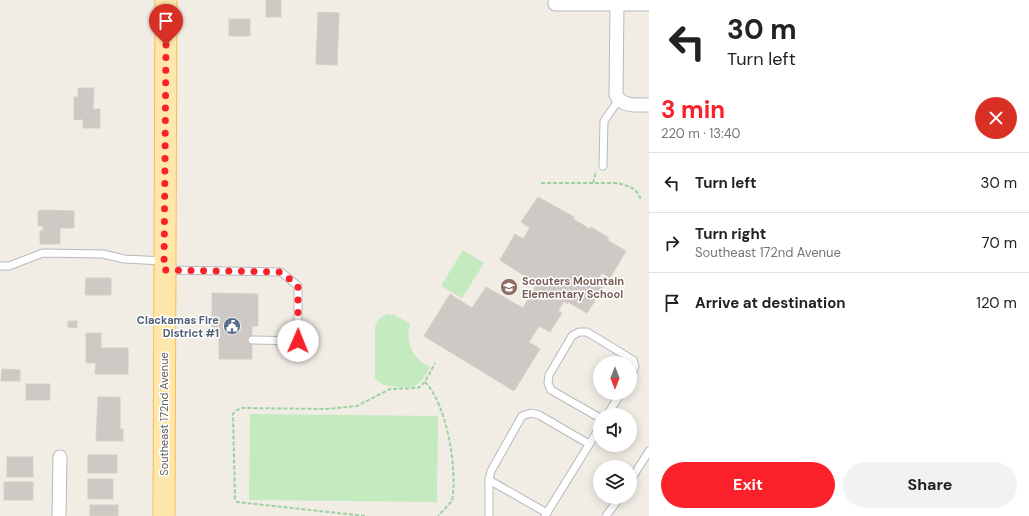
<!DOCTYPE html>
<html lang="en">
<head>
<meta charset="utf-8">
<style>
  :root { --surface:#fff; --page:#f2f2f2; --text:#222; --muted:#767676; --line:#e0e0e0; --accent:#fb212a }
  body { margin:0; font-family:"DM Sans",sans-serif; background:var(--page); color:var(--text); height:100vh; display:flex; flex-direction:column; font-size:15px; white-space:nowrap }
  * { box-sizing:border-box; margin:0 }
  p { font-size:13px; color:var(--muted) }
  .icon { flex:none; width:22px; height:22px; fill:none; stroke:currentColor; stroke-width:2; stroke-linecap:round; stroke-linejoin:round }
  .map { position:relative; flex:1; overflow:hidden }
  .panel { display:flex; flex-direction:column; background:var(--surface); width:380px }
  .panel>* { flex:none }
  .top-card { background:#fff; color:var(--text); overflow:hidden }
  .needle { width:26px; rotate:180deg }
  .fabs { position:absolute; left:593px; top:356px; display:grid; gap:8px }
  .fabs a { display:grid; place-items:center; width:44px; height:44px; border-radius:50%; background:var(--surface); box-shadow:0 2px 10px #0003; font-size:20px }
  .pin { position:absolute; display:grid; place-items:center; width:34px; height:34px; color:#fff; margin:-41px -17px; border-radius:50% 50% 50% 0; rotate:-45deg; box-shadow:0 0 4px #0007 }
  .pin .icon { rotate:45deg }
  .me { position:absolute; width:44px; margin:-22px; rotate:1deg; stroke-linejoin:round; filter:drop-shadow(0 0 3px #0008) }
  .turn { display:flex; align-items:center; gap:14px; height:84px; padding:0 12px; font-size:18px }
  .turn .icon { width:52px; height:52px; stroke-width:2.5 }
  .turn b { display:block; font-size:28px; line-height:34px }
  .round { display:grid; place-items:center; flex:none; width:42px; height:42px; border-radius:21px; background:var(--page) }
  .head { display:flex; align-items:center; justify-content:space-between; height:68px; padding:0 12px }
  h1 { font-size:24px; font-weight:700; line-height:30px; color:var(--accent) }
  .button { display:flex; gap:8px; margin-top:auto; padding:8px 12px }
  .button a { flex:1; height:46px; border-radius:24px; background:var(--accent); color:#fff; font-size:16px; font-weight:700; line-height:46px; text-align:center }
  .button a+a { background:var(--page); color:var(--text) }
  ul { padding:0; list-style:none }
  li { display:flex; align-items:center; gap:12px; height:60px; padding:0 12px; border-top:1px solid var(--line) }
  li div { flex:1 }
  li b { display:block; font-size:15px }
  li em { font-style:normal }
  main { display:flex; flex:1; min-height:0 }
  .map>svg:first-child { display:block }
</style>
</head>
<body>
<main>
<div class="map">
<svg width="649" height="516" viewBox="0 0 649 516">
  <rect width="100%" height="100%" fill="#f1ede5"/>
  <g fill="#c4eabf">
    <path d="M463,250L484,263L462,298L441,286Z"/>
    <path d="M387,314L395,315L410,324C405,344 413,358 430,367L424,378L414,387C402,387 382,389 375,378V327L379,319Z"/>
    <path d="M250,414L438,416L437,502L249,500Z"/>
  </g>
  <g fill="#cec9c4" stroke="#d6cec2">
    <rect x="266" y="0" width="15" height="17"/>
    <path d="M318,12L339,13L337,65L316,64Z"/>
    <rect x="229" y="19" width="21" height="17"/>
    <path d="M78,88H94L93,109H100V128H83V119L74,120V97H78Z"/>
    <path d="M538,197L574,217L573,219L590,229L591,227L609,238L607,240L626,251L610,278L602,273L595,283L603,288L587,313L568,302L567,304L564,301L558,311L562,313L550,332L539,326L529,342L540,349L514,391L424,336L450,294L472,308L486,287L523,308L537,284L500,260L515,234L523,239L530,228L521,222Z"/>
    <path d="M44,210L74,211V228H60V244H40V231H43V226H38V211Z"/>
    <path d="M86,278H111V295H85Z"/>
    <path d="M212,293L258,294V326H252V359H219V327H212Z"/>
    <path d="M68,321H77V328L68,327Z"/>
    <path d="M86,333H101V348H128V374H95L96,363H86Z"/>
    <path d="M2,369L20,370V381H1Z"/>
    <rect x="26" y="384" width="24" height="16"/>
    <path d="M98,397H120V429H123V441H96Z"/>
    <rect x="88" y="455" width="29" height="18"/>
    <rect x="7" y="457" width="26" height="20"/>
    <rect x="88" y="479" width="25" height="20"/>
    <rect x="4" y="482" width="29" height="18"/>
    <rect x="90" y="505" width="28" height="11"/>
  </g>
  <g fill="none" stroke-linecap="round" stroke-linejoin="round">
    <defs>
      <g id="service">
        <path d="M603,166L604,121L618,101"/>
        <path d="M0,266H9L43,253L103,254L124,259L164,261"/>
        <path d="M166,270L281,272L298,286V341L252,340"/>
        <path d="M607,415L621,393"/>
        <path d="M600,418L551,390L548,383L549,375L572,336L579,332H587L633,360L635,366L630,378"/>
        <path d="M489,480L547,513"/>
        <path d="M630,481L649,451"/>
        <path d="M489,516V480L491,471L522,416L531,413L539,415L589,444"/>
        <path d="M545,516L600,427"/>
        <path d="M606,516L620,497"/>
      </g>
      <g id="minor">
        <path d="M555,0V4H649"/>
        <path d="M617,4L616,95C622,107 637,105 649,105"/>
        <path d="M59,516L60,457"/>
      </g>
      <path id="primary" d="M164,516L166,0"/>
    </defs>
    <use href="#service" stroke="#b6b9bd" stroke-width="9"/>
    <use href="#minor" stroke="#b6b9bd" stroke-width="15"/>
    <use href="#primary" stroke="#ffb950" stroke-width="23"/>
    <g stroke="#9ad2a2" stroke-width="2" stroke-dasharray="4 2" stroke-linecap="butt">
      <path d="M541,183H616C628,185 637,188 641,200"/>
      <path d="M593,183L596,171"/>
      <path d="M425,382C447,404 458,471 452,501L438,516"/>
      <path d="M365,516L237,502L235,499L233,414L235,411L242,408L327,409L357,406L390,389L418,388L425,382L435,363"/>
    </g>
    <use href="#service" stroke="#fff" stroke-width="7"/>
    <use href="#minor" stroke="#fff" stroke-width="13"/>
    <use href="#primary" stroke="#ffe7ac" stroke-width="21"/>
  </g>
  <g fill="none" stroke-linecap="round" stroke-linejoin="round">
    <path stroke="#fb212a" stroke-width="7" stroke-dasharray="0 12.6" d="M166,45L164,270L281,272L298,286V341"/>
  </g>
  <defs>
    <symbol id="school-disc" viewBox="-11 -11 22 22"><circle r="9.5" fill="#8d6e63" stroke="#fff"/><path d="M0-5L7-2L0 1L-7-2ZM-4 1L0 2.5L4 1V4Q0 6-4 4Z" fill="#fff"/></symbol>
    <symbol id="civic-disc" viewBox="-11 -11 22 22"><circle r="9.5" fill="#5c6f8a" stroke="#fff"/><path d="M-.6-6.5H3V-4.5H.6V-3L4-1V1h2V6H-6V1h2V-1L-.6-3ZM-1.2 2.5V6h2.4V2.5Z" fill="#fff"/></symbol>
  </defs>
  <g fill-rule="evenodd">
    <use href="#school-disc" x="499" y="277" width="20" height="20"/>
    <use href="#civic-disc" x="222" y="316" width="20" height="20"/>
  </g>
  <g text-anchor="middle" dominant-baseline="central" stroke-width="3" stroke-linejoin="round" paint-order="stroke">
    <g font-size="11" font-weight="bold" fill="#785e54" stroke="#fff" text-anchor="start">
      <text x="522" y="281">Scouters Mountain<tspan x="522" dy="13">Elementary School</tspan></text>
    </g>
    <g font-size="11" font-weight="bold" fill="#4e5e75" stroke="#fff" text-anchor="end">
      <text x="219" y="320">Clackamas Fire<tspan x="219" dy="13">District #1</tspan></text>
    </g>
    <g font-size="11" fill="#5d6267" stroke="#fff">
      <text transform="translate(164 414) rotate(-90)">Southeast 172nd Avenue</text>
    </g>
  </g>
</svg>
<div class="fabs">
<a><svg class="needle" viewBox="-14 -14 28 28"><path d="M0-13l5 13h-10z" fill="#e53935"/><path d="M0 13l5-13h-10z" fill="#767676"/></svg></a>
<a><svg class="icon" aria-label="sound" viewBox="0 0 24 24"><path d="M4 9h4l5-4v14l-5-4H4zM17 9q2 3 0 6"/></svg></a>
<a><svg class="icon" aria-label="layers" viewBox="0 0 24 24"><path d="M12 4l9 5-9 5-9-5zM3 14l9 5 9-5"/></svg></a>
</div>
<div class="pin" style="left:166px;top:45px;background:#d93025"><svg class="icon" aria-label="arrive" viewBox="0 0 24 24"><path d="M6 21V4h12l-3 4 3 4H6"/></svg></div>
<svg class="me" style="left:298px;top:341px" viewBox="-20 -20 40 40"><circle r="19" fill="#fff"/><path d="M0-13L10 11 0 6-10 11z" fill="#fb212a"/></svg>
</div>
<section class="panel">
<div class="top-card">
<div class="turn"><svg class="icon" aria-label="left" viewBox="0 0 24 24"><path d="M17 20v-9H6M10 6l-5 5 5 5"/></svg><div><b>30 m</b>Turn left</div></div>
</div>
<div class="head"><div><h1>3 min</h1><p>220 m · 13:40</p></div><a class="round" style="background:#d93025;color:#fff"><svg class="icon" aria-label="close" viewBox="0 0 24 24"><path d="M6 6l12 12M18 6L6 18"/></svg></a></div>
<ul>
<li><svg class="icon" aria-label="left" viewBox="0 0 24 24"><path d="M17 20v-9H6M10 6l-5 5 5 5"/></svg><div><b>Turn left</b></div><em>30 m</em></li>
<li><svg class="icon" aria-label="right" viewBox="0 0 24 24"><path d="M7 20v-9h11M14 6l5 5-5 5"/></svg><div><b>Turn right</b><p>Southeast 172nd Avenue</p></div><em>70 m</em></li>
<li><svg class="icon" aria-label="arrive" viewBox="0 0 24 24"><path d="M6 21V4h12l-3 4 3 4H6"/></svg><div><b>Arrive at destination</b></div><em>120 m</em></li>
</ul>
<div class="button"><a>Exit</a><a>Share</a></div>
</section>
</main>
</body>
</html>
